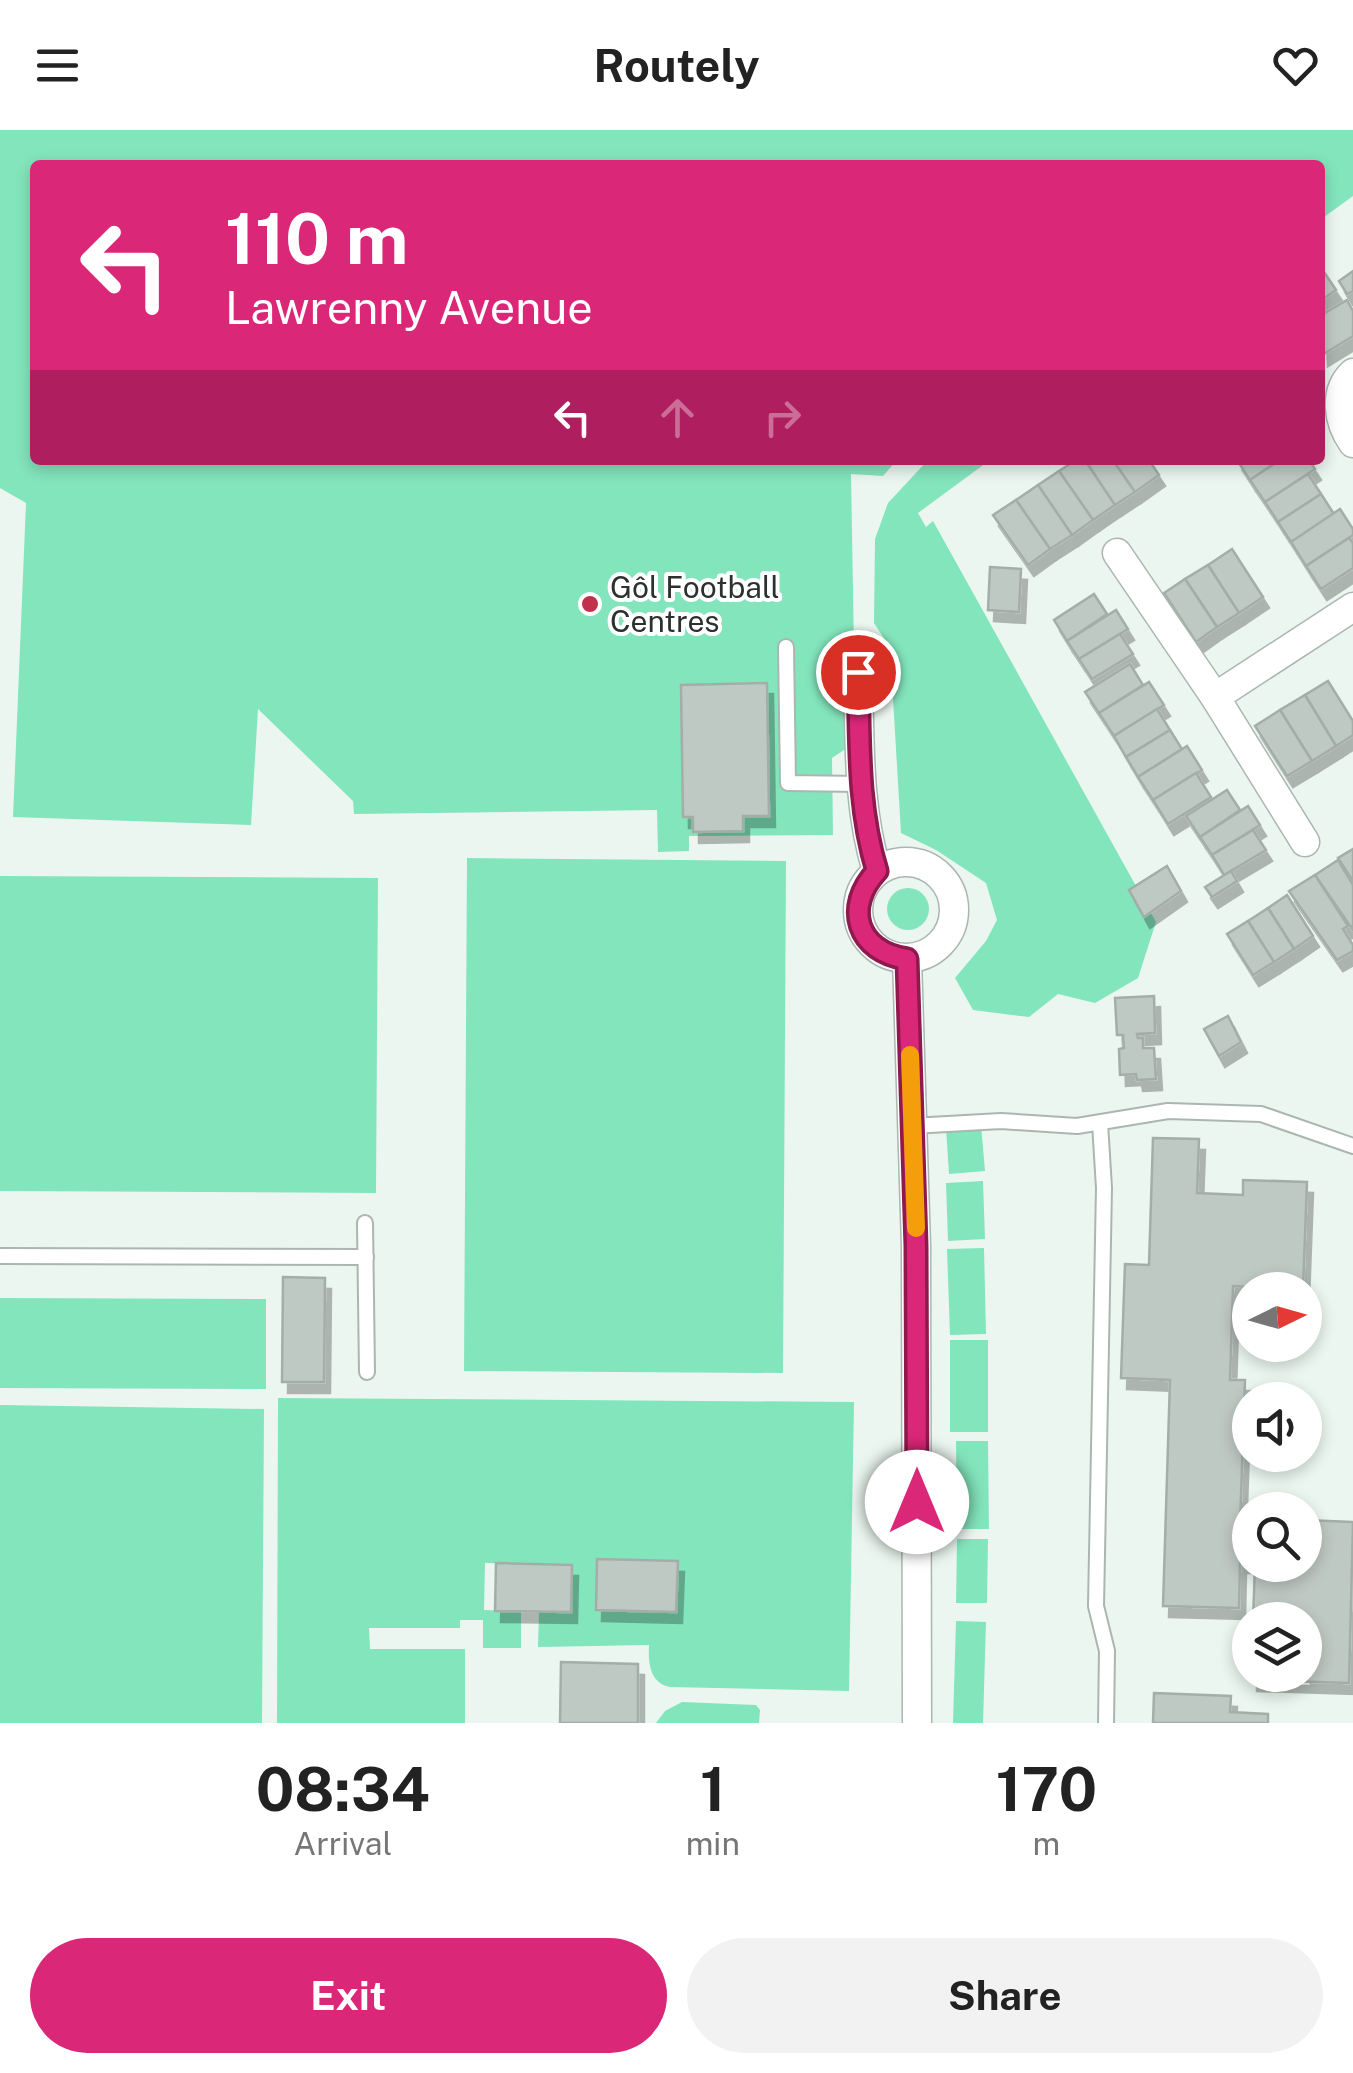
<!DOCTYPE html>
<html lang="en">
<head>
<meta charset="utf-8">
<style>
  :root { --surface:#fff; --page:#f2f2f2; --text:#222; --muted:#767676; --accent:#db2777 }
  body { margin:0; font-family:"Public Sans",sans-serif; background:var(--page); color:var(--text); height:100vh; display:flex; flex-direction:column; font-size:38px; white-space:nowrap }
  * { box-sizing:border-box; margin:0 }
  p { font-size:32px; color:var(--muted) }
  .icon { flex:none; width:55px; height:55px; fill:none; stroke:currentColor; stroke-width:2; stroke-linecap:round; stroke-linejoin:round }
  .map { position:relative; height:1593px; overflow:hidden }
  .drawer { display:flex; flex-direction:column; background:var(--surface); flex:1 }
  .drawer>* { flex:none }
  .banner { position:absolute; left:30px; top:30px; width:1295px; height:305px; border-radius:10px; box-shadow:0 5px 15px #0003; background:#db2777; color:#fff; overflow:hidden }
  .needle { width:65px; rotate:85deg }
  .buttons { position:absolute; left:1232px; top:1142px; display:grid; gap:20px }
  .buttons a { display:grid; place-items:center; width:90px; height:90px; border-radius:50%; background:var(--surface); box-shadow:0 5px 15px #0003; font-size:50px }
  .pin { position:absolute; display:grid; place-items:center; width:85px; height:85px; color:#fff; margin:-42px; border:5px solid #fff; border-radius:50%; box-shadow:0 2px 10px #0007 }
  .me { position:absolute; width:110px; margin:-55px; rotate:0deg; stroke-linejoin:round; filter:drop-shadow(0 0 8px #0008) }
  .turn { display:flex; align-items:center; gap:35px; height:210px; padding:0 30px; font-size:45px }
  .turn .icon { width:130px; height:130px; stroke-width:2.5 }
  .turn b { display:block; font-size:70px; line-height:85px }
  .lanes { display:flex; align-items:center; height:95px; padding:0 30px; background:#0003; justify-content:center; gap:50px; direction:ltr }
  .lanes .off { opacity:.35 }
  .eta { display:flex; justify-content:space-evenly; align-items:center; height:170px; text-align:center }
  .eta b { font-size:60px; font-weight:700; line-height:70px }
  .primary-button { display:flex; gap:20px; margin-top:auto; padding:20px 30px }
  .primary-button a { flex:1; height:115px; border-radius:60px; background:var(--accent); color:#fff; font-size:40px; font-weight:700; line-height:115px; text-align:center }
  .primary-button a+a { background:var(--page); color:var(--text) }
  header { display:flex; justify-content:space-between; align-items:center; height:130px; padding:0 30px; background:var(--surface); font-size:45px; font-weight:700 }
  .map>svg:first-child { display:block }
</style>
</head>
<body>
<header><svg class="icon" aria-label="menu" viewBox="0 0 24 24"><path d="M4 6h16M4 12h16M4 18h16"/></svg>Routely<svg class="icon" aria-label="heart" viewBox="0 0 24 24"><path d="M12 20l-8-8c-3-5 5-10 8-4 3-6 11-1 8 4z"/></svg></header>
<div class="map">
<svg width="1353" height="1593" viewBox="0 0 1353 1593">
  <defs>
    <filter id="shadow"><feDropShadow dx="6" dy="11" stdDeviation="0" flood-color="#0004"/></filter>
  </defs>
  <rect width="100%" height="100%" fill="#ebf6f0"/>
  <g fill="#83e5bc">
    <path d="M0,0H1353V66L1320,90V35H35V330H897L883,346L851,344L854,518L848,539L847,618L832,628L833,705L689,706V721L658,722L657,680L354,684L353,671L258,579L251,695L13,687L26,373L0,358Z"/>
    <path d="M928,330H990L918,383L926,397L933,391L1156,792L1138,848L1095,873L1058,864L1029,887L973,880L955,848L986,811L997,790L986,753L936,720L901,703L890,518L874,493L875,409L888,373Z"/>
    <path d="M467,728L786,731L783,1243L464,1241Z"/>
    <path d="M0,746L378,748L376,1063L0,1061Z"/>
    <circle cx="908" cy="779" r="21"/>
    <path d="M981,995L985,1041L949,1044L946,998Z"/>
    <path d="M983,1051L985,1109L948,1111L946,1053Z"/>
    <path d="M984,1118L986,1204L950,1205L947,1119Z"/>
    <path d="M0,1168L266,1169V1259L0,1258Z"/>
    <rect x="950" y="1210" width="38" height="92"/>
    <path d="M278,1268L854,1272L849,1561L670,1557C650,1553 648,1533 649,1515L538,1517L539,1481H571L572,1435L485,1433L484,1480L521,1481V1518H483V1490H460V1498H369L370,1519H465V1593H277Z"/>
    <path d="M0,1275L264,1279L262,1593H0Z"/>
    <path d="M956,1311H988L989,1399H957Z"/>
    <path d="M957,1409H988L987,1473H956Z"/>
    <path d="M956,1491L986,1492L983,1593H953Z"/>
    <path d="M682,1572L756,1575L760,1580L759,1593H656L665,1581Z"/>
  </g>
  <g fill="#bfc9c4" stroke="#a4aea9" stroke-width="2.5" filter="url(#shadow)">
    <path d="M1320,136L1336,160L1320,171Z"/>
    <path d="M1353,141V161L1347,164L1339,151Z"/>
    <path d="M1347,170L1353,181V206L1322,225L1320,186Z"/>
    <path d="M1076,330H1085L1115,375L1093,390L1059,341Z"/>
    <path d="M1085,330H1113L1135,362L1115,375Z"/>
    <path d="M1113,330H1149L1159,345L1135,362Z"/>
    <path d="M1237,330H1280L1250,350Z"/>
    <path d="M1280,330H1309L1315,339L1265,372L1250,350Z"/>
    <path d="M1059,341L1093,390L1072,405L1038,355Z"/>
    <path d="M1308,344L1321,364L1278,392L1265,372Z"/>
    <path d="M1038,355L1072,405L1050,419L1016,370Z"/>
    <path d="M1321,364L1334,384L1291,412L1278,392Z"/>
    <path d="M1016,370L1050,419L1028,435L993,385Z"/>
    <path d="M1340,379L1353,399V405L1306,436L1291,412Z"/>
    <path d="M1349,408L1353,413V438L1321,459L1306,436Z"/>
    <path d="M1232,419L1263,467L1239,483L1208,435Z"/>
    <path d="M1208,435L1239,483L1217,497L1185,449Z"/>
    <path d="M990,437L1021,439L1019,482L988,480Z"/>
    <path d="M1185,449L1217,497L1196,512L1164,463Z"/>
    <path d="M1094,464L1107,484L1067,511L1054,490Z"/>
    <path d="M1116,480L1128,499L1079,529L1067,511Z"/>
    <path d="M1120,504L1133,524L1092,549L1079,529Z"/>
    <path d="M1130,534L1143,555L1099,583L1085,562Z"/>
    <path d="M1328,551L1353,591V605L1336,616L1305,565Z"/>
    <path d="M1149,552L1164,575L1114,606L1099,583Z"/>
    <path d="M767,553L769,686H743V701L693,702V687H683L681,555Z"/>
    <path d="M1305,565L1336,616L1312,631L1280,580Z"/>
    <path d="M1157,579L1170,600L1126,627L1114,606Z"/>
    <path d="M1280,580L1312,631L1287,646L1255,596Z"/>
    <path d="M1170,600L1182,619L1138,647L1126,627Z"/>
    <path d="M1187,616L1202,640L1153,670L1138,647Z"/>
    <path d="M1196,643L1211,667L1168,694L1153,670Z"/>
    <path d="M1227,660L1240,680L1200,707L1186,686Z"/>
    <path d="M1248,676L1260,695L1212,725L1200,707Z"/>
    <path d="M1253,700L1266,720L1224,745L1212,725Z"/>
    <path d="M1353,719V751L1338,728Z"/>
    <path d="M1338,730L1353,755V800L1315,745Z"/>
    <path d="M1167,736L1181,761L1144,787L1129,760Z"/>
    <path d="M1231,741L1237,751L1212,767L1205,757Z"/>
    <path d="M1315,745L1348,796L1343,799L1353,815V821L1337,830L1289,761Z"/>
    <path d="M1287,765L1313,806L1294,819L1268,778Z"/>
    <path d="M1268,778L1294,819L1274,832L1248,791Z"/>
    <path d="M1248,791L1274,832L1253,845L1227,804Z"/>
    <path d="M1154,866L1155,903L1137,904L1138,908H1143V918H1154L1156,949L1137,950L1136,944L1120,945L1119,919L1124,918L1123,905H1117L1115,868Z"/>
    <path d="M1228,886L1241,912L1219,926L1204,899Z"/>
    <path d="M1153,1008L1199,1009L1197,1063L1243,1065V1050L1307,1052L1303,1159L1233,1156L1230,1250H1245L1240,1395H1250V1432H1240L1239,1478L1163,1476L1170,1250L1121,1248L1125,1134L1149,1135Z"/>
    <path d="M283,1147L325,1148L324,1252H282Z"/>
    <path d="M1305,1390L1353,1392L1349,1553L1251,1550V1545H1305V1490H1253L1255,1435H1305Z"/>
    <path d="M597,1429L678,1431L676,1482L596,1480Z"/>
    <path d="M496,1433L572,1435L571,1482L495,1481Z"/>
    <path d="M561,1532L638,1534V1593H560Z"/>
    <path d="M1154,1563L1231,1566L1230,1582L1268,1584V1593H1153Z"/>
  </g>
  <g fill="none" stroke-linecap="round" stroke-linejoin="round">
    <defs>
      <g id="lane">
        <path d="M786,517L788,653L861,654"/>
        <path d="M1100,993L1104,1058L1096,1476L1107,1521L1106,1593"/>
        <path d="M912,996L1001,991L1077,996L1168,981L1261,984L1353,1016"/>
        <path d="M365,1093L367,1242"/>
        <path d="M0,1126L366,1127"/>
      </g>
      <g id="street">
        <path d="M1353,243C1333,262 1338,292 1353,313"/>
        <path d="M1117,423L1215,567L1305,712"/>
        <path d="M858,542C860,609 857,676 877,741"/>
        <path d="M1215,567L1353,477"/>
        <circle cx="906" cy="780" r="48"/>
        <path d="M907,829L916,1116L917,1593"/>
      </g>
    </defs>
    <use href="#lane" stroke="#acb6b1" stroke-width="18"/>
    <use href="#street" stroke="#acb6b1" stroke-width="31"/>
    <use href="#lane" stroke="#fff" stroke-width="14"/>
    <use href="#street" stroke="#fff" stroke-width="28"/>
  </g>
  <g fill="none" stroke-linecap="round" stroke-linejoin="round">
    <defs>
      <path id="route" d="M858,542C860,609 857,676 877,741C843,777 857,822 907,829L916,1116L917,1372"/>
    </defs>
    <use href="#route" stroke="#8e194d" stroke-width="25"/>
    <use href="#route" stroke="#db2777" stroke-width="18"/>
    <path stroke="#f59e0b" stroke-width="18" d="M910,925L916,1098"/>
  </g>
  <circle fill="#c1314c" stroke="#fff" stroke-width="4" cx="590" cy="474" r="10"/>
  <g text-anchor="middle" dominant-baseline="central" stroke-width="8" stroke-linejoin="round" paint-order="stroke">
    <g font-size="30" fill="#2c302e" stroke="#fff" text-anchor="start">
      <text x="610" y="457">Gôl Football<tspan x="610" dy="34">Centres</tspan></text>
    </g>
  </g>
</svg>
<div class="buttons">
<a><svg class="needle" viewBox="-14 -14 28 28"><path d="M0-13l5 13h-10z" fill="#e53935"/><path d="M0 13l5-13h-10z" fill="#767676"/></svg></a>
<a><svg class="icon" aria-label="sound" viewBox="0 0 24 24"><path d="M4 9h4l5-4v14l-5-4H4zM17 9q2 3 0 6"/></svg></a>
<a><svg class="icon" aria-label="search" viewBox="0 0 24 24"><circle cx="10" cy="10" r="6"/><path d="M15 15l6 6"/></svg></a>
<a><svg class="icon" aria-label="layers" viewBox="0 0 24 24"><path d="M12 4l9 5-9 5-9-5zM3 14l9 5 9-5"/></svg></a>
</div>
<div class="pin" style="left:858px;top:542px;background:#d93025"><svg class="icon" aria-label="arrive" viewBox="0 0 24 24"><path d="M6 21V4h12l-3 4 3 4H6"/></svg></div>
<svg class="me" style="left:917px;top:1372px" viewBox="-20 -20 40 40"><circle r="19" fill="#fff"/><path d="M0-13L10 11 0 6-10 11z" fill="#db2777"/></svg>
<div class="banner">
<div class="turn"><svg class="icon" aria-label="left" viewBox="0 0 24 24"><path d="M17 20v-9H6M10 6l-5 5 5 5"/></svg><div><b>110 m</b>Lawrenny Avenue</div></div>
<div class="lanes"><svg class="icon" aria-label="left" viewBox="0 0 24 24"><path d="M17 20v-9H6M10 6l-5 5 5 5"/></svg><svg class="icon off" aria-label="ahead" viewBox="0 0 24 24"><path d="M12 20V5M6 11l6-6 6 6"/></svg><svg class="icon off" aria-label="right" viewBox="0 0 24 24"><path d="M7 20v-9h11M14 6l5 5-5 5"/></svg></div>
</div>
</div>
<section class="drawer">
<div class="eta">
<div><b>08:34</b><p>Arrival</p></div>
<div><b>1</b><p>min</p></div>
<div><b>170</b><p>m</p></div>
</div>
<div class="primary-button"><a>Exit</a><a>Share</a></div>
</section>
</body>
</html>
